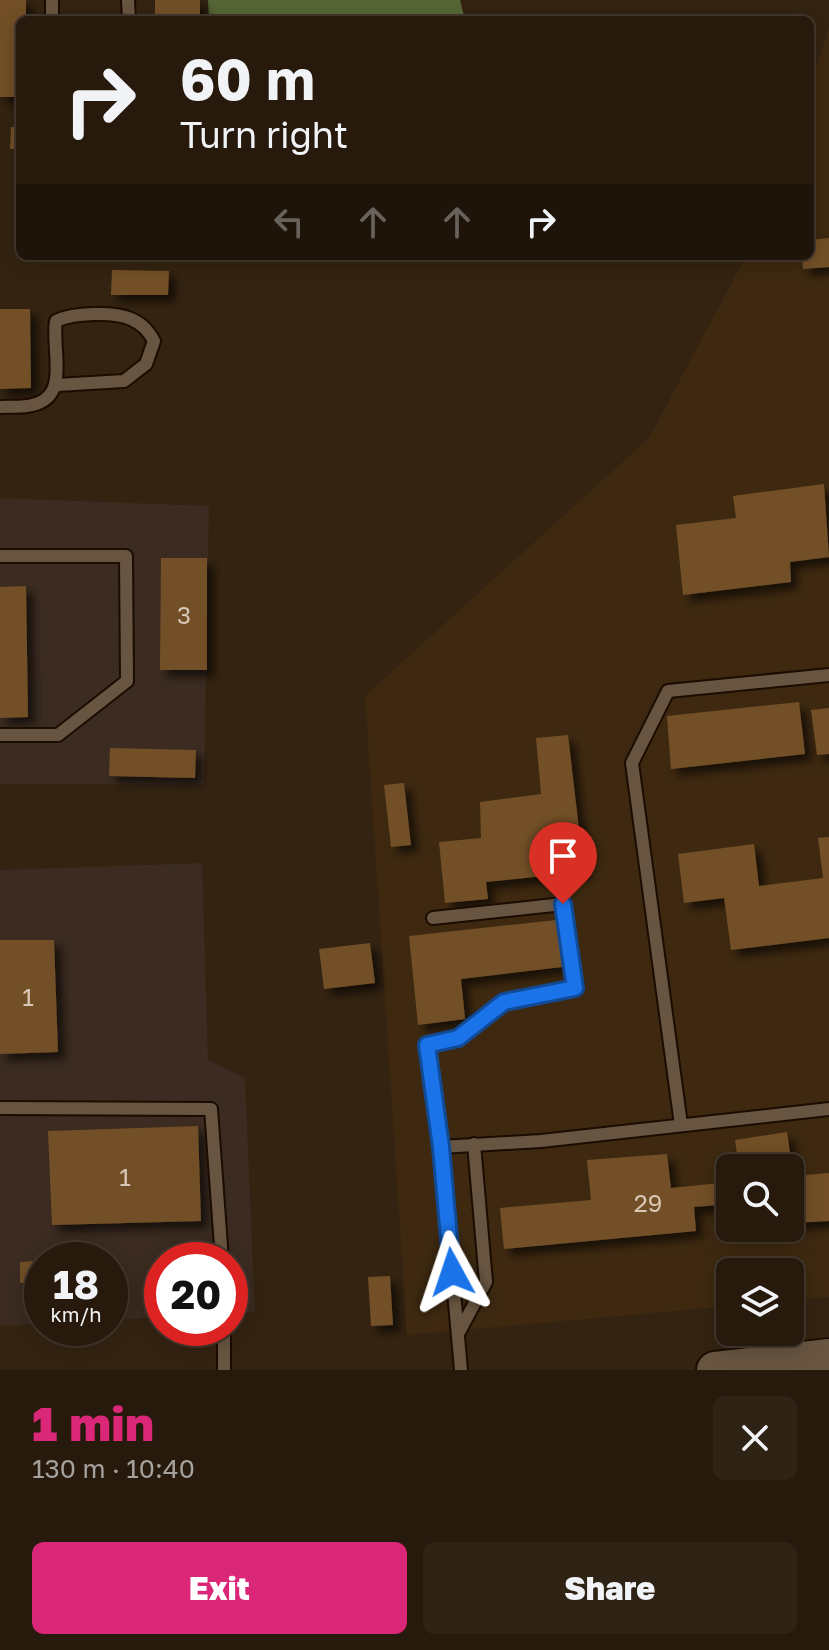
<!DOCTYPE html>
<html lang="en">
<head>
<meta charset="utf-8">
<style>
  :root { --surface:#271a0d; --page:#2f2316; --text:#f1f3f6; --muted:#a4a19d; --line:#43382e; --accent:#db2777 }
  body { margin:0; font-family:"Golos Text",sans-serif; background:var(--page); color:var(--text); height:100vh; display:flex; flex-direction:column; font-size:30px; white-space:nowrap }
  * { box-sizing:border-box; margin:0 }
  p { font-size:26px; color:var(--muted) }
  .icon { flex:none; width:44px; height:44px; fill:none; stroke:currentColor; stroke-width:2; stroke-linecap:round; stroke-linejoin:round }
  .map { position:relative; height:1370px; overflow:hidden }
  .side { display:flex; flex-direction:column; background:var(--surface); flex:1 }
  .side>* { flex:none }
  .top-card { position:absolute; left:16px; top:16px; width:798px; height:244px; border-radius:12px; box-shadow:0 4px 20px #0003,0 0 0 2px var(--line); background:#271a0d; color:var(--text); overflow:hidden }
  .fabs { position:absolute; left:716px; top:1154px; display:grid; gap:16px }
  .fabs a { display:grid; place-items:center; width:88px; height:88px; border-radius:12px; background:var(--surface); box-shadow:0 4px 20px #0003,0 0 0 2px var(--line); font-size:40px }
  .speed { position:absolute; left:24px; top:1242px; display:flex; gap:16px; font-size:40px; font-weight:700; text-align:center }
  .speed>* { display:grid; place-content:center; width:104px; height:104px; border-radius:50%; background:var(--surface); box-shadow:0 4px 20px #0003,0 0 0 2px var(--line); line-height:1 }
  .speed small { font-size:20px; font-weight:400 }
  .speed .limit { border:12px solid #d22; background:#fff; color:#111 }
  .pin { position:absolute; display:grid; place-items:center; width:68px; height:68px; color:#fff; margin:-82px -34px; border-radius:50% 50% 50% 0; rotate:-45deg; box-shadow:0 0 8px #0007 }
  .pin .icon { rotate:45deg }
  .me { position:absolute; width:88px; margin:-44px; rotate:355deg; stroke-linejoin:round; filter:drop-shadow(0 0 6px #0008) }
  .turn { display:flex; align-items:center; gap:28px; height:168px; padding:0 32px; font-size:36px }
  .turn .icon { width:104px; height:104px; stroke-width:2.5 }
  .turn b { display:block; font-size:56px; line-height:68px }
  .lanes { display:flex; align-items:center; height:76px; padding:0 32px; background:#0003; justify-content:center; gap:40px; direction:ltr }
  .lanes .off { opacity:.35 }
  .round { display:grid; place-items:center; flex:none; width:84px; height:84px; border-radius:12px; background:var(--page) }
  .summary { display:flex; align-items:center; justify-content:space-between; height:136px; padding:0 32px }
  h1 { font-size:48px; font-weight:800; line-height:60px; color:var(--accent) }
  .primary-button { display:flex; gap:16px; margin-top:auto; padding:16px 32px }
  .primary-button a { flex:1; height:92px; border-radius:12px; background:var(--accent); color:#fff; font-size:32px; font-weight:800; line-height:92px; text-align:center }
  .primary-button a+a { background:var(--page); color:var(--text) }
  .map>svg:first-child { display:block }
</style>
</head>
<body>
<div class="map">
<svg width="829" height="1370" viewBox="0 0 829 1370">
  <defs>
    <filter id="shadow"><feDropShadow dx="7" dy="7" stdDeviation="4" flood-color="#0009"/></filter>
  </defs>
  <rect width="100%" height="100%" fill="#342311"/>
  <g fill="#3b2b20">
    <path d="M0,498L209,506L204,785L0,784Z"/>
    <path d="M202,863L208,1060L245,1078L255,1312L230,1314V1260H162V1317L110,1320V1260H42V1324L0,1326V870Z"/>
  </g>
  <path fill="#3e2910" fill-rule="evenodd" d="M829,28V1297L790,1300V1272H730V1306L407,1335L365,696L649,438L746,256H810V86ZM730,1168H790V1228H730Z"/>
  <path fill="#576636" d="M208,0H460L465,20H209Z"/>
  <g fill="#724f27" filter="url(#shadow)">
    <path d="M0,0H26V20H20V97H0Z"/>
    <rect x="155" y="0" width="45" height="20"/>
    <path d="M11,127H20V149H10Z"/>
    <path d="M829,238V267L803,269L802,256H810V240Z"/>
    <path d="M112,270L169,271L168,295H111Z"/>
    <path d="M0,309H30L31,388L0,389Z"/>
    <path d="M824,484L829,557L790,562L791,582L683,595L676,525L736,518L733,496Z"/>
    <path d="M161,558H207V670H160Z"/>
    <path d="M26,586L28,717L0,718V587Z"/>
    <path d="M799,702L805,754L671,769L667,716Z"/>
    <path d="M829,708V754L817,755L811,710Z"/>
    <path d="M568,735L584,872L486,882L488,899L445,903L439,842L481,838L480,802L541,794L536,738Z"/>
    <path d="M110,748L196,750L195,778L109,776Z"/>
    <path d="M404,783L411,845L391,847L384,785Z"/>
    <path d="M829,837V938L731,950L724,898L684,903L678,854L754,844L759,886L823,878L818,838Z"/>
    <path d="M556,920L562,967L461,979L465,1019L418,1025L409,936Z"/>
    <path d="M0,940H54L58,1052L0,1054Z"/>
    <path d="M370,943L375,983L324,989L319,949Z"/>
    <path d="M198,1126L201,1221L52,1225L48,1131Z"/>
    <path d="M787,1132L792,1168H739L735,1140Z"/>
    <path d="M667,1154L671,1188L730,1182V1204L694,1207L696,1231L504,1249L500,1208L591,1200L587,1160Z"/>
    <path d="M790,1169L793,1176L829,1173V1221L793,1223L790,1220Z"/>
    <path d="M35,1261V1283H20V1262Z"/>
    <path d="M390,1276L393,1325L371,1326L368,1277Z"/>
  </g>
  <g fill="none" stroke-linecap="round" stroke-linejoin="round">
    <defs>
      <g id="service">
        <path d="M52,0V20"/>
        <path d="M128,0L129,20"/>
        <path d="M0,407C10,406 22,408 32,405C71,397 51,349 56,321C72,313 114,311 131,319C142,324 148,330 154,341L146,364L124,381L57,385"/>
        <path d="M0,556H126L127,681L58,735H0"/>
        <path d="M433,918L563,904L575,988L504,1002L458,1038L427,1045L441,1147"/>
        <path d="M0,1108L211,1109L222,1260"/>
        <path d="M681,1125L632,763L668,691L829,675"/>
        <path d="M224,1328V1370"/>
        <path d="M458,1334L486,1282L474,1144"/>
        <path d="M461,1370L441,1147L541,1141L829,1109"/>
      </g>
      <path id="secondary" d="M715,1370L829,1357"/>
    </defs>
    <use href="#service" stroke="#1b0c00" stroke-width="16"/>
    <use href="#secondary" stroke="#1b0c00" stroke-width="40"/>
    <use href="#service" stroke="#685541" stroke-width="12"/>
    <use href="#secondary" stroke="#685541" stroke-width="36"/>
  </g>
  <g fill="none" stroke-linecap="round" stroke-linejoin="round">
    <defs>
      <path id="route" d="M452,1272L441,1147L427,1045L458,1038L504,1002L575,988L563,904"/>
    </defs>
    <use href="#route" stroke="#114b97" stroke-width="20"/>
    <use href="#route" stroke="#1a73e8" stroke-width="14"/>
  </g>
  <g text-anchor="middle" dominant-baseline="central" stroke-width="8" stroke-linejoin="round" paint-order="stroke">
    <g font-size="24" fill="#d9c7b5">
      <text x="184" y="614">3</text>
      <text x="28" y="996">1</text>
      <text x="125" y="1176">1</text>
      <text x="648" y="1202">29</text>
    </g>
  </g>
</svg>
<div class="fabs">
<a><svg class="icon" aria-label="search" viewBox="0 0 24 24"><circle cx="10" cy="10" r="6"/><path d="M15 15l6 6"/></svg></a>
<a><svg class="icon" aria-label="layers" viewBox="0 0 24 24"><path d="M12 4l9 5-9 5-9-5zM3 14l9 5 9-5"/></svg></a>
</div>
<div class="speed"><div>18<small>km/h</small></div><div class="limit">20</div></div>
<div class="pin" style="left:563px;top:904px;background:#d93025"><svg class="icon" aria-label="arrive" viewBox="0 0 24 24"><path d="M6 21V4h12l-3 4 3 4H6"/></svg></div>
<svg class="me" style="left:452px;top:1272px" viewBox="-20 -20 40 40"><path d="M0-17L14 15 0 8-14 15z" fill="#1a73e8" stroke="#fff" stroke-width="4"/></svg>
<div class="top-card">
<div class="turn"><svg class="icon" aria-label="right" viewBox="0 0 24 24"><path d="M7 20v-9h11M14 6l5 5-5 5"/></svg><div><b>60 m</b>Turn right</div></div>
<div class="lanes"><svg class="icon off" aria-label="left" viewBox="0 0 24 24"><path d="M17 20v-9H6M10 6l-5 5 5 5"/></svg><svg class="icon off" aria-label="ahead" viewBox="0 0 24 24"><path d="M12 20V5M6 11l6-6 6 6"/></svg><svg class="icon off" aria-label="ahead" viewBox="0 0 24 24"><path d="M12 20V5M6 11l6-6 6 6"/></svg><svg class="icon" aria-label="right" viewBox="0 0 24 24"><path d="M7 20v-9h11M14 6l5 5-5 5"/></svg></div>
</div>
</div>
<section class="side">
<div class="summary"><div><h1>1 min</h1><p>130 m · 10:40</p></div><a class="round"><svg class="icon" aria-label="close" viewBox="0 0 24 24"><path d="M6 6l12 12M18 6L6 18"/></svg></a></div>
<div class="primary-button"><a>Exit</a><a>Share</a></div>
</section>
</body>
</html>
